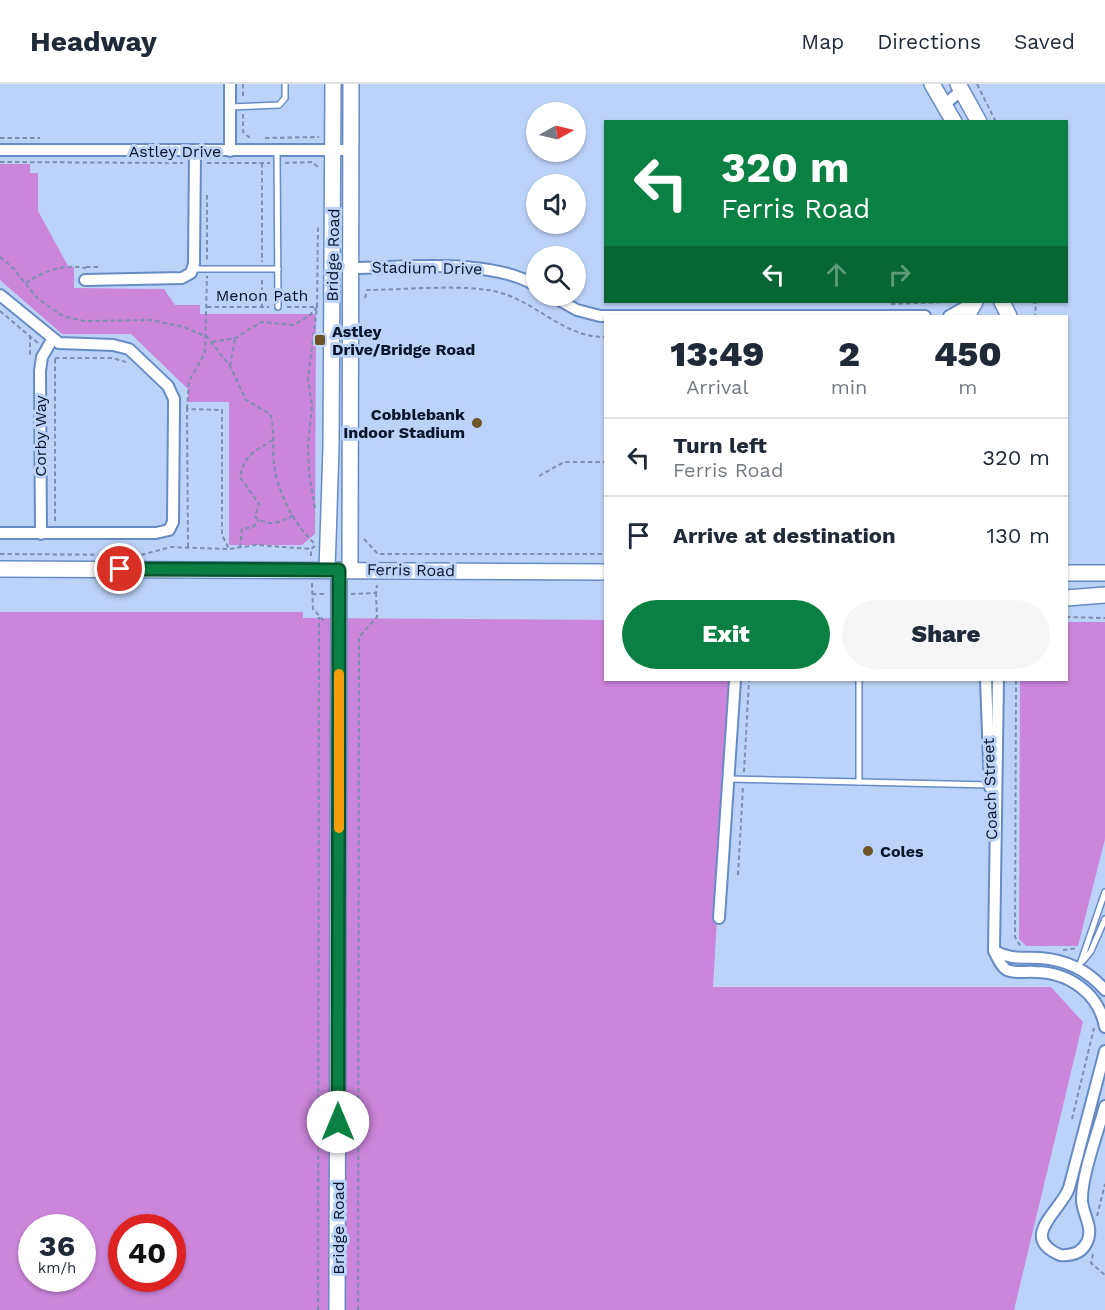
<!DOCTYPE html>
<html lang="en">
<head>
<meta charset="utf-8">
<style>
  :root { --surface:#fff; --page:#f6f6f7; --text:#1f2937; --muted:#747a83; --line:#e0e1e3; --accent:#0b8043 }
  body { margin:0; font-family:"Work Sans",sans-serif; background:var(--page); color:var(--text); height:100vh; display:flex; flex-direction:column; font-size:22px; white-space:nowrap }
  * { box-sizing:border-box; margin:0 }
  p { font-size:20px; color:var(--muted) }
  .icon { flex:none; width:33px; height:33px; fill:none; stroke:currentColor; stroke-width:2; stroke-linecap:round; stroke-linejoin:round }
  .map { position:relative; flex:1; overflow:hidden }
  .details { position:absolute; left:604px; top:231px; width:464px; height:366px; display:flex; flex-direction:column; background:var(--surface); border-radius:0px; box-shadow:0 2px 4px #0004 }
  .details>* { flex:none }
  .guide { position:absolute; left:604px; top:36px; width:464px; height:183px; border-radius:0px; box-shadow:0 2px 4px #0004; background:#0b8043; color:#fff; overflow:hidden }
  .needle { width:39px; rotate:82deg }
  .buttons { position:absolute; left:526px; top:18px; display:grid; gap:12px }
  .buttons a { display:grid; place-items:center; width:60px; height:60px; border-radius:50%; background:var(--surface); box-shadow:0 2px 4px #0004; font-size:30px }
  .speed { position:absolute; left:18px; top:1130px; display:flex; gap:12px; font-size:30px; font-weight:700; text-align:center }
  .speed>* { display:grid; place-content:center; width:78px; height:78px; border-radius:50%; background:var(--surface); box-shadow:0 2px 4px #0004; line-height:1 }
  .speed small { font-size:15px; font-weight:400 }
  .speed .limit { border:9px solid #d22; background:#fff; color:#111 }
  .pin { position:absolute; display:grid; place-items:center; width:51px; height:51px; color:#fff; margin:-26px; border:3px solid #fff; border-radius:50%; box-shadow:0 2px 6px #0007 }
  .me { position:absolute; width:66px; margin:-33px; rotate:0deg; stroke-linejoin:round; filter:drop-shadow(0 0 4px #0008) }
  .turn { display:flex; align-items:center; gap:21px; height:126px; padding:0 18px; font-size:27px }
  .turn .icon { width:78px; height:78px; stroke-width:2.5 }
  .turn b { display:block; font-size:42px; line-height:51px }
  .lanes { display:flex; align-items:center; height:57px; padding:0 18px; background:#0003; justify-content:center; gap:30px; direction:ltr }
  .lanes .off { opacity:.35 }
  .eta { display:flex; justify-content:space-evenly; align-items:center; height:102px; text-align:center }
  .eta b { font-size:36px; font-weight:800; line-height:42px }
  .action { display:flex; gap:12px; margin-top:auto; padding:12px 18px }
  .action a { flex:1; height:69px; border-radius:36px; background:var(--accent); color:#fff; font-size:24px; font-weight:800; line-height:69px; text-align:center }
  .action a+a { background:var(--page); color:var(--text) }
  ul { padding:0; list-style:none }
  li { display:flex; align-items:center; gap:18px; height:78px; padding:0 18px; border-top:2px solid var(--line) }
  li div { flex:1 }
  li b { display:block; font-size:22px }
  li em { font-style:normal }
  header { display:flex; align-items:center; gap:36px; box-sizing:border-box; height:84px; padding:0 30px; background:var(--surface); border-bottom:2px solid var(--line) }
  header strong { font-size:28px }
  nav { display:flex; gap:33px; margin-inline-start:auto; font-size:21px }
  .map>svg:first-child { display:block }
</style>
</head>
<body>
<header>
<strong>Headway</strong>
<nav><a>Map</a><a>Directions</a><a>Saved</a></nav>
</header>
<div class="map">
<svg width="1105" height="1226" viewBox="0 0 1105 1226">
  <rect width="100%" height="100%" fill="#bcd3f9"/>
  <g fill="#cb85db" fill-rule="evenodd">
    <path d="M0,80H30V89H38V127L68,182L74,183V204L164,205L175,221H200V230H316L315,450L302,461H229V318H188V305L131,250H62L0,196Z"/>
    <path d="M0,528H303V534L606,536V596H731L713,903H1051L1083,938L1014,1226H0ZM32,1143H82V1194H32ZM122,1143H172V1194H122Z"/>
    <path d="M1067,538H1105V755L1078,862H1026L1019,855L1020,596H1066Z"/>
  </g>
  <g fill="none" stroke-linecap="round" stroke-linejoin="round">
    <defs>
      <g id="lane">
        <path d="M230,23L279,21L285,14V0"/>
        <path d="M277,66L278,223"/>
        <path d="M193,185H278"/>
        <path d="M859,596V698"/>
        <path d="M728,695L990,701"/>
        <path d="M1083,877L1091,867L1105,835"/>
        <path d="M1079,883L1105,808"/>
      </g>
      <g id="street">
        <path d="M945,20L962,6"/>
        <path d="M0,66H350"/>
        <path d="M230,67V0"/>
        <path d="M350,184C406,184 489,173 537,202"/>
        <path d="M85,196L182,194L191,189L194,180L195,67"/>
        <path d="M0,211L59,259L113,261L129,265L168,302L174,315V325L173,438L169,446L156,449H0"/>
        <path d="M552,212L577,226L600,232H925"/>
        <path d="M949,232L972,219"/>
        <path d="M41,450L40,287L42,273L52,256"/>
        <path d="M986,596L990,703"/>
        <path d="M998,596L994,867C998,874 1000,882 1007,886C1016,890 1025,887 1035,888C1068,888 1099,909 1105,943"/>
        <path d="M719,834L735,596"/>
        <path d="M995,867C1011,876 1022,873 1040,874C1067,876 1087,886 1105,906"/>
        <path d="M1105,967L1069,1104C1061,1127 1018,1153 1060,1171C1072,1172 1082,1169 1087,1158C1094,1144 1083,1131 1082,1117C1081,1093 1098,1048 1105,1022"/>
      </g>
      <g id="secondary">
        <path d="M932,0L954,38"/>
        <path d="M958,0L979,38"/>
        <path d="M1002,218L1009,232"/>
        <path d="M967,232L975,218"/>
        <path d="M0,485L606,488"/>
        <path d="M327,486L331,364L333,0"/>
        <path d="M350,486L351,0"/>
        <path d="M1066,489H1105"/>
        <path d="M1066,514L1105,511"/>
        <path d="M337,1226L339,486"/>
      </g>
    </defs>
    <use href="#lane" stroke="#678bc5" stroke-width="8"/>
    <use href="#street" stroke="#678bc5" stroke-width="14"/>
    <use href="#secondary" stroke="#678bc5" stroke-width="18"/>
    <g stroke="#7b8faf" stroke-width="2" stroke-dasharray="4.5 3" stroke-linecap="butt">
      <path d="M243,0V15"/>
      <path d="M977,0L996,38"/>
      <path d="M243,30V48L250,54"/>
      <path d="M0,54H40"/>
      <path d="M265,54L319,53"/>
      <path d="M0,78L183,79"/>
      <path d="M207,79H270"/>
      <path d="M262,79V178"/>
      <path d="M285,79L312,78L318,83"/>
      <path d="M207,111V178"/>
      <path d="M0,173L13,184L38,215L63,232L84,237L151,236L184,243L207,253L230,282L246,316L270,330C276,348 271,367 275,386C279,411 296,443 315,460"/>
      <path d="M86,183H101"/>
      <path d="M26,199C44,186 65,180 86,184"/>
      <path d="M365,214L367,206C402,206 469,199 501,209C539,220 565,254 606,253"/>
      <path d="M1032,218L1036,219L1035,232"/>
      <path d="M891,220L948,218"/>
      <path d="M207,223H269"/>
      <path d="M262,223V193"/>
      <path d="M287,223H317"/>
      <path d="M0,227L39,260"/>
      <path d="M30,251V272"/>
      <path d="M212,258L236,254L261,238L294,241L310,231L317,223"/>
      <path d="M55,274H112L126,278"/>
      <path d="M55,275V437"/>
      <path d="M230,282L235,255"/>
      <path d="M187,325L189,297L205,269L207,192"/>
      <path d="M273,356C255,367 244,371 240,393L259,420L255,433C269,443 279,439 294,431"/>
      <path d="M539,392L564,378H606"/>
      <path d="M315,424L309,389L308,362L312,321L308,295L317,223L318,141"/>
      <path d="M364,455L378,470H606"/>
      <path d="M188,463L187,325L222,326V451L229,465"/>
      <path d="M240,464L242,445L253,443L259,436"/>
      <path d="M0,470L136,471"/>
      <path d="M141,471L171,463L229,465L256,461L311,465"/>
      <path d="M311,472V465L315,462"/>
      <path d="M312,499L313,525L326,539"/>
      <path d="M312,510H327"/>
      <path d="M351,510L376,509L377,501"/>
      <path d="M1066,533L1105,534"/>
      <path d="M1016,596L1015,853L1021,863"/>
      <path d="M744,688L749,596"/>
      <path d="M738,791L743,703"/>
      <path d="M1063,866L1078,864"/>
      <path d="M1072,1035L1094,944"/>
      <path d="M1097,1132L1105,1100"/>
      <path d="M1093,1170L1091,1179L1105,1191"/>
      <path d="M318,1226L319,533"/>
      <path d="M358,1226L359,553L377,533L376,509"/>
    </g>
    <use href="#lane" stroke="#fff" stroke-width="5"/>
    <use href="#street" stroke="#fff" stroke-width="10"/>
    <use href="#secondary" stroke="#fff" stroke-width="15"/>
  </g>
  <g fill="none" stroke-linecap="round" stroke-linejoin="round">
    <defs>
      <path id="route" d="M120,485L339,486L338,1038"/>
    </defs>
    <use href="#route" stroke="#07532c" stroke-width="15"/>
    <use href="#route" stroke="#0b8043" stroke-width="10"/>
    <path stroke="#f59e0b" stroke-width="10" d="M339,744V590"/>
  </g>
  <g fill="#6d5325" stroke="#bcd3f9" stroke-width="2">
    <rect x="314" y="250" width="12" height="12" rx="3"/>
    <circle cx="477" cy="339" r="6"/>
    <circle cx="868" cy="767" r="6"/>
  </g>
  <g text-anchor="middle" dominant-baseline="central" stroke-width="6" stroke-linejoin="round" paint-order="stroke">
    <g font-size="16" fill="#08152b" stroke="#bcd3f9">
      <text x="175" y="67">Astley Drive</text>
      <text transform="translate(333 171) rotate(-89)">Bridge Road</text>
      <text transform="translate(427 184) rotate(1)">Stadium Drive</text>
      <text x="262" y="211">Menon Path</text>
      <text transform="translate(40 352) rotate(-90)">Corby Way</text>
      <text transform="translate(411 486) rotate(1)">Ferris Road</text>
      <text transform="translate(990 705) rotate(-92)">Coach Street</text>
      <text transform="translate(338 1144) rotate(-90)">Bridge Road</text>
    </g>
    <g font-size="16" font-weight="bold" fill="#08152b" stroke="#bcd3f9" text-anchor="start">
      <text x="332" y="247">Astley<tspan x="332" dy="18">Drive/Bridge Road</tspan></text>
      <text x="465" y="330" text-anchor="end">Cobblebank<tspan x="465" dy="18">Indoor Stadium</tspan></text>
      <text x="880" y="767">Coles</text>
    </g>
  </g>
</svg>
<div class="buttons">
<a><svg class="needle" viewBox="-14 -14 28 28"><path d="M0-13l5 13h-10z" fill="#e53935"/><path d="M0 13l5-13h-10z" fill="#747a83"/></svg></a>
<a><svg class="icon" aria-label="sound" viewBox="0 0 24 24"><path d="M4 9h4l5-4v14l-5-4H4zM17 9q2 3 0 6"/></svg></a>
<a><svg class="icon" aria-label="search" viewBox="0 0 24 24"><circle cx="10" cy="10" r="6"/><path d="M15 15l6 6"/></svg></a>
</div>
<div class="speed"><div>36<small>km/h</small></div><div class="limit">40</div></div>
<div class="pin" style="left:120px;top:485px;background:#d93025"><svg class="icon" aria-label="arrive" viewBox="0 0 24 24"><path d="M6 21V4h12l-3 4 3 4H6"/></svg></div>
<svg class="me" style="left:338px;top:1038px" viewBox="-20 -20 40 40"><circle r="19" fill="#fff"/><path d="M0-13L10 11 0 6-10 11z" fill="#0b8043"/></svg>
<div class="guide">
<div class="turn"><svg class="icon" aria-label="left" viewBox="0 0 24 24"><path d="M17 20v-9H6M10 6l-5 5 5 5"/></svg><div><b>320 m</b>Ferris Road</div></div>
<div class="lanes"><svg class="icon" aria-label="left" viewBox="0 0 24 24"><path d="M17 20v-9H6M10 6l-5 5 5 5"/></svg><svg class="icon off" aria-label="ahead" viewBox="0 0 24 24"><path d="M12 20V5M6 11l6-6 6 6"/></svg><svg class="icon off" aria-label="right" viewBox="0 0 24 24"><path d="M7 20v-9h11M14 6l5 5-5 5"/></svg></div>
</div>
<section class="details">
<div class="eta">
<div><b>13:49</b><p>Arrival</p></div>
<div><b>2</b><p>min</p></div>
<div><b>450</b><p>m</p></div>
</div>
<ul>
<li><svg class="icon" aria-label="left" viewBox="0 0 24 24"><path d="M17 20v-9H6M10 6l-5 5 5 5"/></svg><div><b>Turn left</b><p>Ferris Road</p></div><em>320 m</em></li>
<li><svg class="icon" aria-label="arrive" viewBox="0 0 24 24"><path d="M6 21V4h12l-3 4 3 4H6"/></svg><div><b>Arrive at destination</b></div><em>130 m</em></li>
</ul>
<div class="action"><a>Exit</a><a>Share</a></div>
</section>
</div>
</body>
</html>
